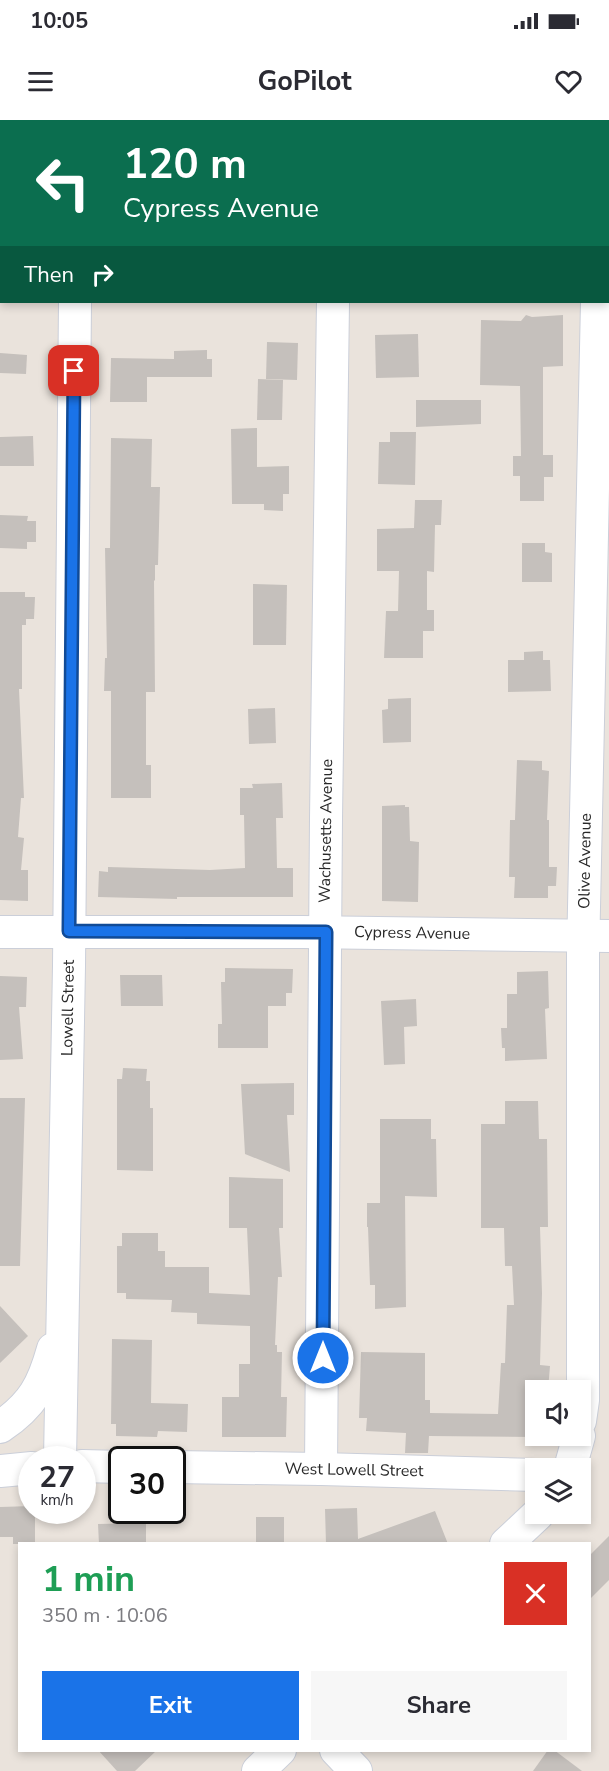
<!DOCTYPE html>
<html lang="en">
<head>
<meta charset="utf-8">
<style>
  :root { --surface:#fff; --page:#f7f7f7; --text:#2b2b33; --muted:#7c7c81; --accent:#1a73e8 }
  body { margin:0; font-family:"Nunito Sans",sans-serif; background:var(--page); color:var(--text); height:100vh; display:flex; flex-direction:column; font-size:22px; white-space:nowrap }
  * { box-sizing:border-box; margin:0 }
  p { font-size:20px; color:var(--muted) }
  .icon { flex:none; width:33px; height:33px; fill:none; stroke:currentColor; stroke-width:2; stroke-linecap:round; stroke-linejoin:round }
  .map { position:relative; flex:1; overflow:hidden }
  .drawer { position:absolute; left:18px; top:1422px; width:573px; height:210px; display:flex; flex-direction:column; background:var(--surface); border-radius:0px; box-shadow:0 3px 9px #0003 }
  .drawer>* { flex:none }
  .banner { position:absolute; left:0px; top:0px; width:609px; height:183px; box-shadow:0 3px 9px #0003; background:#0b6e4f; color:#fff; overflow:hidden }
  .tools { position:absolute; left:525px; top:1260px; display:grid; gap:12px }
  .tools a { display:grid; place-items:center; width:66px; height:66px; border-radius:0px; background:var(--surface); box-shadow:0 3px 9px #0003; font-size:30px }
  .speed { position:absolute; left:18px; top:1326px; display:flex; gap:12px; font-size:30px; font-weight:700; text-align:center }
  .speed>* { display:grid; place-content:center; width:78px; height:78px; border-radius:50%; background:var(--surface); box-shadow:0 3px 9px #0003; line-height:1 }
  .speed small { font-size:15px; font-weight:400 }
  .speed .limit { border:3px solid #111; border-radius:9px; background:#fff; color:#111 }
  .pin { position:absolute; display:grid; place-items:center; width:51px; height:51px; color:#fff; margin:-26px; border-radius:12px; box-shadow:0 3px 9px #0006 }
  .me { position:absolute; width:66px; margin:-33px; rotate:0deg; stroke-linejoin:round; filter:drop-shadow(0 0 4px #0008) }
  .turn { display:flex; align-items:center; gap:21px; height:126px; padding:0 24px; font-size:27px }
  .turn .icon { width:78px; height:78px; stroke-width:2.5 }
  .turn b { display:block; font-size:42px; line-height:51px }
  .then { display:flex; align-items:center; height:57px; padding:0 24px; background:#0003; gap:12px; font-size:22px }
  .round { display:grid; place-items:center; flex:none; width:63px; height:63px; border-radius:0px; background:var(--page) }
  .head { display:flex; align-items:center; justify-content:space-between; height:102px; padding:0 24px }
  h1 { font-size:36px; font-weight:700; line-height:45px; color:#1e9e55 }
  .primary-button { display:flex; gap:12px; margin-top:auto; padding:12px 24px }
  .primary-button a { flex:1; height:69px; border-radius:0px; background:var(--accent); color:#fff; font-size:24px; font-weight:700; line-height:69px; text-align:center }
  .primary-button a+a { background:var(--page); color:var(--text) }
  .status { display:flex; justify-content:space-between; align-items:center; height:42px; padding:0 30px; background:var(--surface); direction:ltr }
  .status svg { height:16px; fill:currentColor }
  header { display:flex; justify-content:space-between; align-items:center; height:78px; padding:0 24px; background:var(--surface); font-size:27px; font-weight:700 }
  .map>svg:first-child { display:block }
</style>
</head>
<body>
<div class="status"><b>10:05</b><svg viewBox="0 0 49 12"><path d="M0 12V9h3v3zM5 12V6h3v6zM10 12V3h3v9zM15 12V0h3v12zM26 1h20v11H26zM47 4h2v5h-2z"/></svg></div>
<header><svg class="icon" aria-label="menu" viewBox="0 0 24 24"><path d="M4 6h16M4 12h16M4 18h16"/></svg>GoPilot<svg class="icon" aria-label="heart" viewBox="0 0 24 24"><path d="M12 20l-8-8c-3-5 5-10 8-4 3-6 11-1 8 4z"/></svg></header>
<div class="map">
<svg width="609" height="1651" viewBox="0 0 609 1651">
  <rect width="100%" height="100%" fill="#eae3dc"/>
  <g fill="#c5c0bc">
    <path d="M526,195L532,197L563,195V246L543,247V335H553V357H544V381H520V356H513V336H521L520,266L480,265L481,200L521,201Z"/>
    <path d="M418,214L419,257L376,258L375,215Z"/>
    <path d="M267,222L298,223L297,260L266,259Z"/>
    <path d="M207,230V239H212V257H147V282H110L111,238L174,239V231Z"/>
    <path d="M0,233L27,235L26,254L0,253Z"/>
    <path d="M258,259L283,260L282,300H257Z"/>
    <path d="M416,280H481V304L416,307Z"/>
    <path d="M257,308V347L289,346V374H283V391L264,390V384H232L231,309Z"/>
    <path d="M390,312H416L415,365L378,364L379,322H390Z"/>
    <path d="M33,316L34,346H0V317Z"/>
    <path d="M111,318L152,319L151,367H160L158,445H155V460L154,461L155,572H146V645H151V678H111V571H104L105,538H107L105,428H110Z"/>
    <path d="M415,380H442L441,405H435L434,452L427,451V490H434V511H423V538H384L386,491H398L399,451H377V409L414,408Z"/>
    <path d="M0,395L28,396L27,401H36V422H27V429L0,428Z"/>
    <path d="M522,423H545V432L552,433V462H522Z"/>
    <path d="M253,464L287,465L286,525H253Z"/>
    <path d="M0,472H25V477H35L34,499H26V505H22V569H19L24,678H21L18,717L24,718L21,750H28V781L0,780Z"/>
    <path d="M543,531V540H550L551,571L508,572V540H524V532Z"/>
    <path d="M411,578V622L383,623L382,590L388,589V579Z"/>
    <path d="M275,588L276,623L249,624L248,589Z"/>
    <path d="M517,640L542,641V650L549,651L547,700H549V747H557L556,766H548V778H514L515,757H509L510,700H515Z"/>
    <path d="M282,663L283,698H276L277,748H293V777H177V779L98,777L99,751L108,752V747L210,750L245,748L244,695H240V668H253L252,664Z"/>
    <path d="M405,685V687H409L410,721L419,722L418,782L382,781V686Z"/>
    <path d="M225,848L293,849L292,873H286V886H268V928H218V904H222L221,862H225Z"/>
    <path d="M548,851L549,888L545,889L547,939L505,941V928H502L501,908H507V874H517V852Z"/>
    <path d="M120,855H162L163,886H121Z"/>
    <path d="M0,856L27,857L26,887H19L23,939L0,940Z"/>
    <path d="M416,879L417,906L404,907L405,944L384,945L381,881Z"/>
    <path d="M123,948L147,949L146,961H150V988H153V1051L117,1050V959H122Z"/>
    <path d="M294,963V995H287L290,1052L245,1034L241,964Z"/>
    <path d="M0,978H25L20,1146H0Z"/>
    <path d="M505,981H538L539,1019H547L548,1107H540L542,1173L540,1245L550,1246L548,1270H536V1317L429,1316L428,1333H405L406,1313L366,1311L367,1298H359L361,1232L425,1233V1280H430V1293L498,1294L501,1243H505L507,1185H514L512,1146H505L504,1108H481V1004H505Z"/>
    <path d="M380,999H431V1019H436L437,1077L405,1076L406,1187L375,1189V1165H370L368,1107H367V1083H380Z"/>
    <path d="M229,1057L283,1059V1108H279L282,1157H278L275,1225H277V1232H282L281,1277H287L286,1317H222V1277H239V1244H250V1206L197,1204V1193L171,1192L172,1180L126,1179V1173H117V1126H122V1113H158V1131H165V1147H209V1173L250,1175L247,1108H229Z"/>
    <path d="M0,1186L28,1216L0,1243Z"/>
    <path d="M112,1219L152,1220L151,1283L188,1284L187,1312L158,1311L157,1317L116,1316V1304H111Z"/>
    <path d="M32,1386V1390H35V1424H13V1417H0V1387Z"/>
    <path d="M357,1388L358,1419L435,1391L448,1424H326L325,1389Z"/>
    <rect x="256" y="1397" width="28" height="27"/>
    <path d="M146,1403V1424H99L98,1404Z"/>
    <path d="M609,1416V1460L590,1479V1435Z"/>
    <path d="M98,1630H157L135,1651H117Z"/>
    <path d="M548,1630H554L582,1651H533Z"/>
  </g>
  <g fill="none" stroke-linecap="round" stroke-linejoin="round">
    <defs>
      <g id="minor">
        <path d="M0,812H303L609,816"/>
        <path d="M580,1301L583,1280V834L597,182"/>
        <path d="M0,1307C33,1285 43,1265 53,1229"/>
        <path d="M60,1340L69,846L75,182"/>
        <path d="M82,1346L122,1347"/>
        <path d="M172,1347L321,1349L536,1355"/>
        <path d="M570,1348L579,1316"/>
        <path d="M321,1349L326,699L333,182"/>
        <path d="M0,1351L32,1348"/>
        <path d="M506,1424L538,1394"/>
        <path d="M336,1630L356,1651"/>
        <path d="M258,1651L280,1630"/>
      </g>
      <g id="major">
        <path d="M608,114H609"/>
        <path d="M0,147H2"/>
      </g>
    </defs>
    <use href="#minor" stroke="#cbcfd9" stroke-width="34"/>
    <use href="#major" stroke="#c3c3c3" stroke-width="35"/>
    <use href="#minor" stroke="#fff" stroke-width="32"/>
    <use href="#major" stroke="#e2bc69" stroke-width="33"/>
  </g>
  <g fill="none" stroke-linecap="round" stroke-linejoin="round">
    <defs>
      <path id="route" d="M74,251L69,811L326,812L323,1238"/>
    </defs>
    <use href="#route" stroke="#114b97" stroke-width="15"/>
    <use href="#route" stroke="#1a73e8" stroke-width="10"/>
  </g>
  <g text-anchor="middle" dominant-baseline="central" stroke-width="5" stroke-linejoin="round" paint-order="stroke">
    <g font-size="16" fill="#292929" stroke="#fff">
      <text transform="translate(326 711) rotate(-89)">Wachusetts Avenue</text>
      <text transform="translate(585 741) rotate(-89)">Olive Avenue</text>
      <text transform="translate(412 813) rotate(1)">Cypress Avenue</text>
      <text transform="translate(68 888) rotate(-89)">Lowell Street</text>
      <text transform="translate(354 1350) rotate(1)">West Lowell Street</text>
    </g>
  </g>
</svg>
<div class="tools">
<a><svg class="icon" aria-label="sound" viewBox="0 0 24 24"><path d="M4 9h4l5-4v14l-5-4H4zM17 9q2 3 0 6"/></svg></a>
<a><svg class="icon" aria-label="layers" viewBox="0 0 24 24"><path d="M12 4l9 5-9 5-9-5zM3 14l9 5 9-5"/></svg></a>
</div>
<div class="speed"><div>27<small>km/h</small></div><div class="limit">30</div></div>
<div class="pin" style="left:74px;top:251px;background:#d93025"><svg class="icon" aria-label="arrive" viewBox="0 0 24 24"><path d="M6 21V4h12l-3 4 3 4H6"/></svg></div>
<svg class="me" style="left:323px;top:1238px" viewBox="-20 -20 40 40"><circle r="17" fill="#1a73e8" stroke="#fff" stroke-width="3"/><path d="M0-11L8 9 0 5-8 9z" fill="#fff"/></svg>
<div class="banner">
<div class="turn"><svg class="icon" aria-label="left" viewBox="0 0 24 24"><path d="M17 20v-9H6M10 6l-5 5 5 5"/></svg><div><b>120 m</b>Cypress Avenue</div></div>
<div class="then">Then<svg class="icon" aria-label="right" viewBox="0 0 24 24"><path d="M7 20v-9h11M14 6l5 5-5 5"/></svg></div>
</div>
<section class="drawer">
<div class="head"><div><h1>1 min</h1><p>350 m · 10:06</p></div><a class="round" style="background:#d93025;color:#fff"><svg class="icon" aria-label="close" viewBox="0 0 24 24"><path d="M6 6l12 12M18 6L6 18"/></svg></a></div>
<div class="primary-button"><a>Exit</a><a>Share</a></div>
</section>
</div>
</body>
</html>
